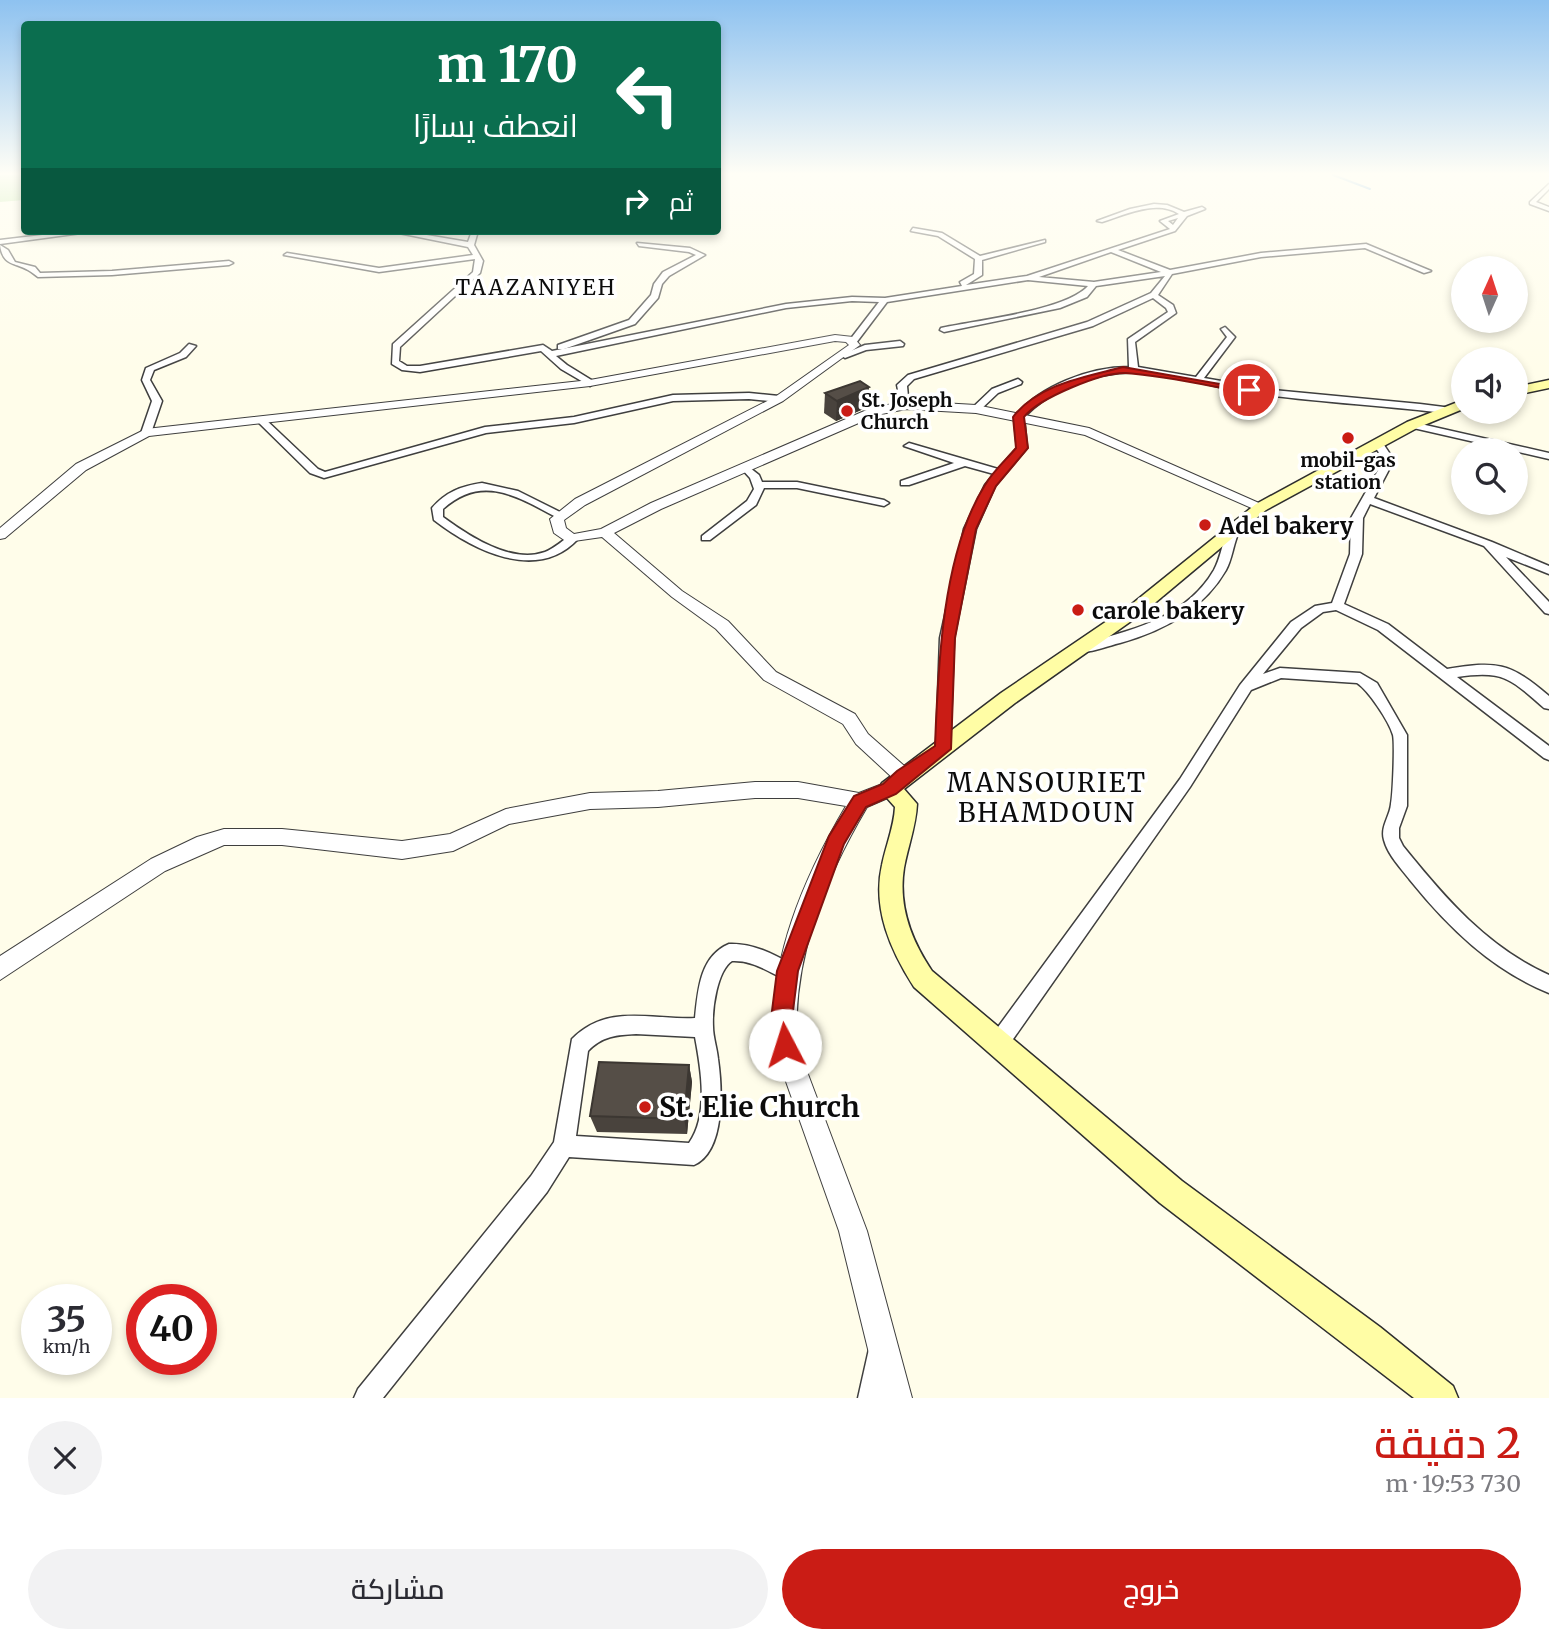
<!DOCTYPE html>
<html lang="ar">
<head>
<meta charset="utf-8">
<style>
  :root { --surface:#fff; --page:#f2f2f3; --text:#2b2b33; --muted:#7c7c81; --accent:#ca1c15 }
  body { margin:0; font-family:Merriweather,Cairo,serif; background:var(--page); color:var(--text); direction:rtl; height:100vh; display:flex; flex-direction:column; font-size:26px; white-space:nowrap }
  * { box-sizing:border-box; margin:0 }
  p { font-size:23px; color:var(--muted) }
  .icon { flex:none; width:38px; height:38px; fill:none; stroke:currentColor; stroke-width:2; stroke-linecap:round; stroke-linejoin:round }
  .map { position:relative; height:1398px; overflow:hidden; direction:ltr }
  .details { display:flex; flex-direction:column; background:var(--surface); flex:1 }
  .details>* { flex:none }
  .top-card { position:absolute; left:21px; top:21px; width:700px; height:214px; border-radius:7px; box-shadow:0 4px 10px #0003; direction:rtl; background:#0b6e4f; color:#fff; overflow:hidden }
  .needle { width:46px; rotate:3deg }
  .tools { position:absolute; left:1451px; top:256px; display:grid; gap:14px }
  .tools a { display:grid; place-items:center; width:77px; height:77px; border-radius:50%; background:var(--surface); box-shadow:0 4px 10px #0003; font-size:35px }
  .speed { position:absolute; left:21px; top:1284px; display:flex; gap:14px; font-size:35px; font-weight:700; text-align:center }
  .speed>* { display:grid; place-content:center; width:91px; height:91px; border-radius:50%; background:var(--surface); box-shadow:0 4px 10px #0003; line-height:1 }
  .speed small { font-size:18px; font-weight:400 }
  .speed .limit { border:10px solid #d22; background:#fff; color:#111 }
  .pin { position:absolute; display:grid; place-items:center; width:60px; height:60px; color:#fff; margin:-30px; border:4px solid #fff; border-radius:50%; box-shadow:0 2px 7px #0007 }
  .me { position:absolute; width:77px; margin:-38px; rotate:355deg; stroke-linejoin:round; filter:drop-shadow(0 0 5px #0008) }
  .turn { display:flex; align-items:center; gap:24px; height:147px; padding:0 28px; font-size:32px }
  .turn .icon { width:91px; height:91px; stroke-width:2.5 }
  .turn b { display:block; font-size:49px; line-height:60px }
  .then { display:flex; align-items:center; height:66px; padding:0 28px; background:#0003; gap:14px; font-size:26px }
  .round { display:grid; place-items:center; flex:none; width:74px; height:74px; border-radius:37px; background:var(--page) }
  .overview { display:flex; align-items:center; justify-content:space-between; height:119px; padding:0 28px }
  h1 { font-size:42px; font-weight:600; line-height:52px; color:var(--accent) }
  .cta { display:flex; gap:14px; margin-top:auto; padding:14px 28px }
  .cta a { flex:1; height:80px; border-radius:42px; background:var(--accent); color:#fff; font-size:28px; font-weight:600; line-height:80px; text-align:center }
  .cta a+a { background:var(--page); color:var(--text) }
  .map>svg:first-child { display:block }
</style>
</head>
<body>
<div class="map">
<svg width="1549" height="1398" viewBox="0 0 1549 1398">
  <rect width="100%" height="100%" fill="#fffdea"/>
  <path fill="#abe08d" d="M0,175H24V200L0,202Z"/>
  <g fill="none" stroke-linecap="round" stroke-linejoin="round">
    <path stroke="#2885dc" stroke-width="2" d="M1333,175L1370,189"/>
    <defs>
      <g id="minor">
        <path d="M1549,184V189L1536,202L1549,207V211L1530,204V202Z"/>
        <path d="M1154,204L1167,205L1184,212L1202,207L1205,209L1187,216L1175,231L1118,250L1170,270L1261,253L1366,244L1431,271L1424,273L1365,248L1261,257L1172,274L1158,295L1173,305L1176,313L1135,342L1138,367L1196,377L1227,337L1221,329L1225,327L1235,337L1204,378L1273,390L1420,404L1444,407L1449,410L1444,413C1380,405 1315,402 1252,393C1208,387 1164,369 1119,373C1085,377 1048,392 1024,417L1027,448L995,486L976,529L954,638L950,749L948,753H938L936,749L940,638L964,529L985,485L994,474L965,466L909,485H901V481L954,463L904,446L909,443L998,469L1017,448L1014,417C1040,386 1089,367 1129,367L1128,339L1168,312L1166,308L1153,298L1093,326L914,379L907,386L909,407L901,405L897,385L908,375L1087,322L1151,293L1165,276L1096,286L1087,297L1060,308L944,332L940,330L941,328C977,320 1065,311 1088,286L1028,280L887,302L856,343H853L849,341L879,302L852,301L786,308L556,356L567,365L593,381L594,383L590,386L561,369L541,351L420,372L402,370L392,364L393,344L473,272L475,259L379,272L284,255L287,253L379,268L473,255L468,247L389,231H403L468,242L472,231H478L474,245L483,261L480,273L400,347L399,361L407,366H420L543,345L552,351L786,304L852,297L885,298L962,286L960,282L974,274L975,259L938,236L911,231L913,228L942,233L980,256L1045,240V242L982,260V275L966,285L1027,276L1170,229L1160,221L1179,214C1156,199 1125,215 1102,222L1097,221L1130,209ZM1178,218L1173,225L1168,221ZM1111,252L1161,272L1094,282L1039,277Z"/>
        <path d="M76,231H96L0,244V240Z"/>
        <path d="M637,243L690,248L705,255L669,276L662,284L658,298L635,324L564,349H558V345L629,320L651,295L654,284L663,272L696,255L689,252L639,246Z"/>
        <path d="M0,245L8,250L15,262L35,267L40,273L112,271L229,261L233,263L229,265L112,275L38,277C35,275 32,272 28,270C14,262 3,266 0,245Z"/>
        <path d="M900,341L904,344L903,346L866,350L845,358L841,355L865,345Z"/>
        <path d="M189,344L196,346L186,357L154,370L150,380L162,401L151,433L143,435L141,433L152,401L142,380L146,368L180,353Z"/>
        <path d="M1018,379L1022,382L1021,384L998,393L979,411L971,409L992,389Z"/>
        <path d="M749,393L779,396L784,399L779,402L749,399L673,401L574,423L486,433L324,478L310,473L256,420L264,418L318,469L325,472L485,427L574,417L673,395Z"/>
        <path d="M1412,422L1549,453V459L1409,427L1407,425Z"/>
        <path d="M1374,442H1382L1394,460L1374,498L1492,542L1549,566V574L1506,557L1549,602V614L1545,613L1484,546L1370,504L1363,518L1362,554L1344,604L1388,624L1447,669C1497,661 1509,662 1549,696V709L1544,708C1510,678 1503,670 1457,677L1549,746V760L1544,758L1378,630L1336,610L1323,612L1301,628L1263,674L1280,668L1360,673L1377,683L1407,735V806L1399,828V838L1403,846C1445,898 1487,947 1549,975V993C1492,970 1448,927 1410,880C1400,867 1388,855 1384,840C1380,827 1390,816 1391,804C1393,794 1395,743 1393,735C1389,721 1368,690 1357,683L1281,678L1251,690L1190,787L1004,1052L997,1055L990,1052L987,1045L990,1038L1180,779L1240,685L1291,622L1315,606L1332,603L1350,554L1351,518L1384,460L1373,444Z"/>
        <path d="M745,464L759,475L762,482H797L884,500L889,503L884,506L797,488H764L756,505L710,540H702V536L747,501L754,489L750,478L740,467Z"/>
        <path d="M482,483L518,491L566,515L564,517H556C516,496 482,474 443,509V517C469,536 511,564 545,552C553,549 561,542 568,537L572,536L578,539C537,583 473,550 434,520L432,508C446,492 461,486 482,483Z"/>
        <path d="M1232,531L1238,534C1233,546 1232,559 1226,570C1203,610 1163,631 1120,643C1107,646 1090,654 1077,651L1075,648L1077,645C1128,631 1185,620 1214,570C1220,559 1222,546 1226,534Z"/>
        <path d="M729,944C753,943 773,954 793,965L796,971L793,977L787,980C768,972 753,960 732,961C717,971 712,1009 713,1027C713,1037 717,1048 718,1059C722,1087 726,1151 694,1165L569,1157L547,1192L383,1398H354L358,1389L531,1176L554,1142L572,1039C608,1003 650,1020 695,1018C698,990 700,956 729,944ZM636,1034L695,1037C701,1069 709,1115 689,1143L576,1136L588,1051C602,1036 617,1035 636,1034Z"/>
        <path d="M878,1346L887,1349L890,1358L884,1398H858L869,1349Z"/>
      </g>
      <g id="tertiary">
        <path d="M835,335L853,337L860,345L783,401L585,505L564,520L566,528L574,534L601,529L651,503L869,409L906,401L976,405L1089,428L1268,507L1266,510H1256L1085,435L976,413L906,409L877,415L661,509L614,533L682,591L728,621L776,672L855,714L868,734L910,771L913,776L910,781H896L856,744L843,724L764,680L716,629L672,597L602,537L567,542L554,533L550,519L575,499L775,397L849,345L846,342L835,341L590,386L149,436L86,470L5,538L0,539V528L76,464L146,429L590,380Z"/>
        <path d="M890,781L897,784L900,789L897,794L867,807C824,880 792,959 797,1045L867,1231L912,1398H880L839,1231L773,1045C769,959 803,879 846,806L798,798H755L658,807L590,809L509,824L453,851L402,859L282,845H224L165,871L0,980V956L151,859L197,837L224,829H282L402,841L450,834L506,809L590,793L658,791L755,782H798L859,793Z"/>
      </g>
      <g id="secondary">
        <path d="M1549,380V388L1516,395V387Z"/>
        <path d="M1463,400V409L1417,428L1266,510L1144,612L1015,703L904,789L917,804C916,826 908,846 904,868C898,906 911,940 932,971L1182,1181L1380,1327L1453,1386L1458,1398H1414L1160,1203L914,987C891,951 872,909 882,865C886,845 894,827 895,807L879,789L882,783L1001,693L1132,604L1256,504L1407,422Z"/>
      </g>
    </defs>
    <use href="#minor" stroke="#3f3f3f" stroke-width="3"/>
    <use href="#tertiary" stroke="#3f3f3f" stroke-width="2"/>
    <use href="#secondary" stroke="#2e2e2e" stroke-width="3"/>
    <use href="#minor" fill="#fff" fill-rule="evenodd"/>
    <use href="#tertiary" fill="#fff" fill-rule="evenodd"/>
    <use href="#secondary" fill="#fffda5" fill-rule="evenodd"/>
  </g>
  <g fill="#49433d">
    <path d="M825,393L868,407L836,421L824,413Z"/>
    <path d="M689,1065L692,1082L687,1134L597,1132L590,1116Z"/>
  </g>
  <g fill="#3c3732">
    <path d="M869,387L868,407L836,421L837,401Z"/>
    <path d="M689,1065L692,1082L687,1134L684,1119Z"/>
  </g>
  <g fill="#554e47" stroke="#3c3732" stroke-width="2">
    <path d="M860,381L869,387L837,401L825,393Z"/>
    <path d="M599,1062L689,1065L684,1119L590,1116Z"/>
  </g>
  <linearGradient id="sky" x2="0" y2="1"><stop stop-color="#8ec2f0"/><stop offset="0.47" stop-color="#fffef6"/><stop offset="1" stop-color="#fffef6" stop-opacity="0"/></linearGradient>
  <rect width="1549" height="370" fill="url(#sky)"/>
  <path fill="#ca1c15" stroke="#83120e" stroke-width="2" d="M1123,367L1254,390L1249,393C1209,386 1167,376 1126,373C1102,372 1039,398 1024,417L1028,448L996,486L976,529L955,638L951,749L896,794L866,807L844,844L798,971L792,1019L796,1045L793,1052L785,1056L778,1052L771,1019L777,971L829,836L854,796L883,784L897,771L935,746C938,667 942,553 985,485C993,471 1006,460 1016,448L1013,417C1038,384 1085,377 1123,367Z"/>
  <g fill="#ca1c15" stroke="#fff" stroke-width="2.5">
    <circle cx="847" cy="411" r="7"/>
    <circle cx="1348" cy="438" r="7"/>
    <circle cx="1205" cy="525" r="7"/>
    <circle cx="1078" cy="610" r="7"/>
    <circle cx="645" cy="1107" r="7"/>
  </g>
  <g text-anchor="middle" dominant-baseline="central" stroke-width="7" stroke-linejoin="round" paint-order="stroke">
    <g font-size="19" font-weight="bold" fill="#0c0c0c" stroke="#fff" text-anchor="start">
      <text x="861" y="400">St. Joseph<tspan x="861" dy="22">Church</tspan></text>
      <text x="1348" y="460" text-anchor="middle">mobil-gas<tspan x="1348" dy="22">station</tspan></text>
    </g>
    <g font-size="21" letter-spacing="2" fill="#0c0c0c" stroke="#fff">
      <text x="536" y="287">TAAZANIYEH</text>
    </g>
    <g font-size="23" font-weight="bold" fill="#0c0c0c" stroke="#fff" text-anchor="start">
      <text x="1219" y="525">Adel bakery</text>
      <text x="1092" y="610">carole bakery</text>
    </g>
    <g font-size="26" letter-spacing="2" fill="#0c0c0c" stroke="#fff">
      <text x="1047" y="782">MANSOURIET<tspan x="1047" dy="30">BHAMDOUN</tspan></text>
    </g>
    <g font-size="28" font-weight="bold" fill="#0c0c0c" stroke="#fff" text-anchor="start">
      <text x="659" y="1107">St. Elie Church</text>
    </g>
  </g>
</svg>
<div class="tools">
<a><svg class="needle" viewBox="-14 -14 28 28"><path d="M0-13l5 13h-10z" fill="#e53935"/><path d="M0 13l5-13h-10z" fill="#7c7c81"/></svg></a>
<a><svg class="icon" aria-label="sound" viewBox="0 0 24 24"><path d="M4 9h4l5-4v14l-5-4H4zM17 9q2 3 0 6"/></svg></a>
<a><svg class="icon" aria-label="search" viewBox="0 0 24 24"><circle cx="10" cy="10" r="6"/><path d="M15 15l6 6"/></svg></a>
</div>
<div class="speed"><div>35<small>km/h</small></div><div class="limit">40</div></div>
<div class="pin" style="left:1249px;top:390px;background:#d93025"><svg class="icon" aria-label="arrive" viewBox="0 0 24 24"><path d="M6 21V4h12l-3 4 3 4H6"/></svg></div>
<svg class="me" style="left:785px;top:1045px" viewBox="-20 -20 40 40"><circle r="19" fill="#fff"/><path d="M0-13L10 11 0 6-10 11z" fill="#ca1c15"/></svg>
<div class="top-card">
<div class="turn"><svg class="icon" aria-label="left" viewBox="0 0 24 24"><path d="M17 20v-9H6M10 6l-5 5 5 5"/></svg><div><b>170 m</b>انعطف يسارًا</div></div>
<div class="then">ثم<svg class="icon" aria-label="right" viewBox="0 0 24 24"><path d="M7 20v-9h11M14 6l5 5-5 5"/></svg></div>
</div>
</div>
<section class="details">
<div class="overview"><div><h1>2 دقيقة</h1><p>730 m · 19:53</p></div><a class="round"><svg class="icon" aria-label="close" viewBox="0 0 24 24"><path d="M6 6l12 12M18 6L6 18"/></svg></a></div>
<div class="cta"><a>خروج</a><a>مشاركة</a></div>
</section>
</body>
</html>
